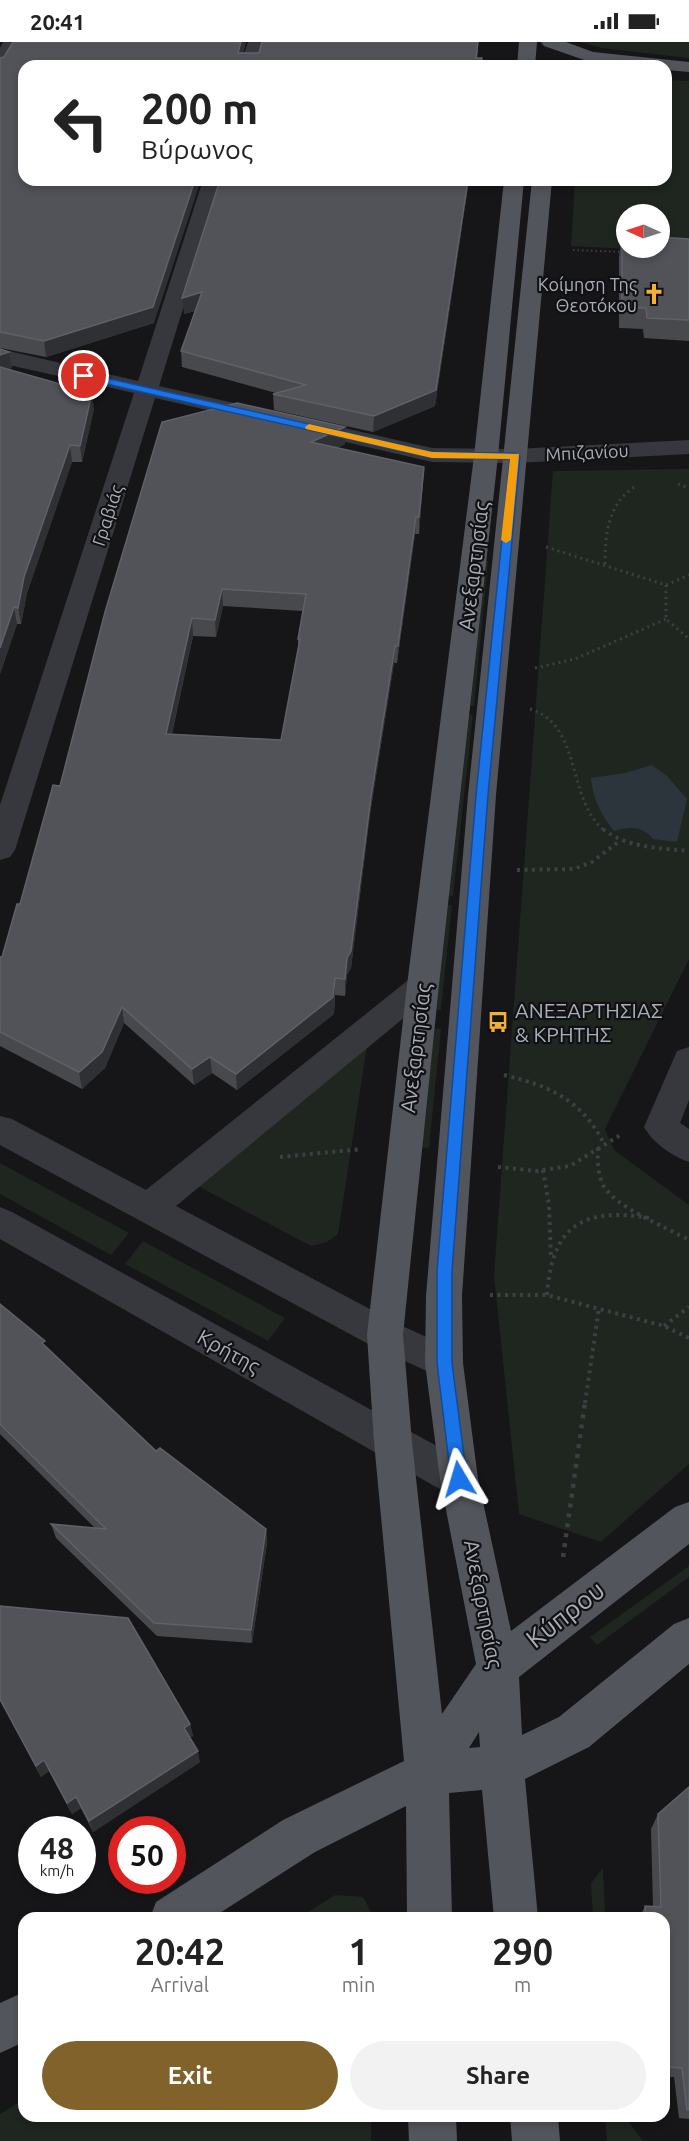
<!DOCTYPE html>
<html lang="en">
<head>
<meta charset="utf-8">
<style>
  :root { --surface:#fff; --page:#f2f2f2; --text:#222; --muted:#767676; --accent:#80622a }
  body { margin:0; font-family:Ubuntu,sans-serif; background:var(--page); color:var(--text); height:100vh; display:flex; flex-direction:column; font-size:22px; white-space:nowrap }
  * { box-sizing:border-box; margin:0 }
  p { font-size:20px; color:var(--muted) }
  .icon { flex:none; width:33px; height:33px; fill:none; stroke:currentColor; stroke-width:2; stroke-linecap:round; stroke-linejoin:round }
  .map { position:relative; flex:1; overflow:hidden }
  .side { position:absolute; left:18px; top:1870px; width:652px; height:210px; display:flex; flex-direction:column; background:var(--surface); border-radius:18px; box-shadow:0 3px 9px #0003 }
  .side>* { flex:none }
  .hud { position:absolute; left:18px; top:18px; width:654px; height:126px; border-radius:18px; box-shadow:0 3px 9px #0003; background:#fff; color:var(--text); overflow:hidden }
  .needle { width:39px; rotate:273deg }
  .tools { position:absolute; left:616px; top:162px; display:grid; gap:12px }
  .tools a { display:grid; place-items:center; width:54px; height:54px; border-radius:50%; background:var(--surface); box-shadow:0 3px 9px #0003; font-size:30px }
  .speed { position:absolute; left:18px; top:1774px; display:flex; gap:12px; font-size:30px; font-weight:700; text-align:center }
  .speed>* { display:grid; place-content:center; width:78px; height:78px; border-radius:50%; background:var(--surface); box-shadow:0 3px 9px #0003; line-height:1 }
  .speed small { font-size:15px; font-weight:400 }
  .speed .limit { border:9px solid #d22; background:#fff; color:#111 }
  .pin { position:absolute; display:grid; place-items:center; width:51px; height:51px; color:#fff; margin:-26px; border:3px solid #fff; border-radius:50%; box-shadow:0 2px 6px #0007 }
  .me { position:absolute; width:66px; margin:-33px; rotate:353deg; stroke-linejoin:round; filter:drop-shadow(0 0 4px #0008) }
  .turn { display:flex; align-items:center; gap:21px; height:126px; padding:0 24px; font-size:27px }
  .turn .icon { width:78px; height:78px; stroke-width:2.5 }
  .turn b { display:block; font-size:42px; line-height:51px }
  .eta { display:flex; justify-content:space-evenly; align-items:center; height:102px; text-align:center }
  .eta b { font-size:36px; font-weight:700; line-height:42px }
  .button { display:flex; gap:12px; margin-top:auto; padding:12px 24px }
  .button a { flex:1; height:69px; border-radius:36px; background:var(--accent); color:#fff; font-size:24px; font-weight:700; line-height:69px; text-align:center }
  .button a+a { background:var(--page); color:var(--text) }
  .status { display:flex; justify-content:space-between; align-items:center; height:42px; padding:0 30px; background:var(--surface); direction:ltr }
  .status svg { height:16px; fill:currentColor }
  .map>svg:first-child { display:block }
</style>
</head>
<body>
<div class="status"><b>20:41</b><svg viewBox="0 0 49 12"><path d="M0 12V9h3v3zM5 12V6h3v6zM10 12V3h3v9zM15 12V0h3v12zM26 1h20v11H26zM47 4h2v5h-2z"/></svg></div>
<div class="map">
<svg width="689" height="2099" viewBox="0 0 689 2099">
  <rect width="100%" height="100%" fill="#161618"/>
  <g fill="#1e261f" fill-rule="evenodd">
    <path d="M580,0H689V16L602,6Z"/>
    <path d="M666,38L689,39V210L571,204L575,138H666ZM627,172H660V206H627Z"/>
    <path d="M689,427V917L605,1087L614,1108L689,1163V1422L601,1500L519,1472L494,1233L553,429Z"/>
    <path d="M481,519H488L474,664H466Z"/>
    <path d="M465,672L473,673L453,854L446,853Z"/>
    <path d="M441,862L452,863L441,968L430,967Z"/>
    <path d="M370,984L338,1192L327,1200L311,1204L196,1143Z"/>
    <path d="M429,986L441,987L429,1106L416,1105Z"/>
    <path d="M0,1121L129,1191L111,1213L0,1152Z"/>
    <path d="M143,1199L285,1276L268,1299L125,1222Z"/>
    <path d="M689,1524V1535L597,1603L590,1595Z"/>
    <path d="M603,1826L605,1876H593L591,1841Z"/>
    <path d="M335,1853L363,1855L371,1870V1876H299Z"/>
    <path d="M24,2057V2074L371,2075V2099H0V2072Z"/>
    <path d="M605,2075H625L643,2099H607Z"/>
  </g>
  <path fill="#2c353c" d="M652,723L667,734L687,757L677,800L653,797C641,783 630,785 614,789C601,772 593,758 591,736L625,731Z"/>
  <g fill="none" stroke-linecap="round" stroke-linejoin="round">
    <path stroke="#3d3f44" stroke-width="2" stroke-dasharray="1.5 3" stroke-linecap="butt" d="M573,208L622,210"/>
    <g stroke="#3d3f44" stroke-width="3" stroke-dasharray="2 4" stroke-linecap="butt">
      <path d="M678,442L689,446"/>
      <path d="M546,505L666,543L689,533"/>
      <path d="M605,522C605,492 608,461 636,444"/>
      <path d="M666,543V577L689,597"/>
      <path d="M535,626L575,617L666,577"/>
      <path d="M530,667C583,683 566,759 605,789"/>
    </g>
    <g stroke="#3d3f44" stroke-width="4" stroke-dasharray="3 4.5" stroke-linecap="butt">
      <path d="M603,787C627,806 660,806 689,809"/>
      <path d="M517,828L574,827L592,820L621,798"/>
      <path d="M504,1033C550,1044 582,1058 604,1102"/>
      <path d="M598,1106C597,1118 598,1132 603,1143C616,1166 666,1185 689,1198"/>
      <path d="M280,1115L362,1107"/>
      <path d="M498,1125L536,1129L570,1124L622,1092"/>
      <path d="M543,1128L549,1163L551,1217"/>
      <path d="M490,1253H547L664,1284L689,1296"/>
      <path d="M547,1253C552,1183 583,1165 650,1176"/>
      <path d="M664,1284L689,1265"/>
      <path d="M585,1361L599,1266"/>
    </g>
    <path stroke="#3d3f44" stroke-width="4.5" stroke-dasharray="4 6" stroke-linecap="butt" d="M563,1515L585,1360"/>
    <g fill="#37383d" fill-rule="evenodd">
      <path d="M3,0H21L6,28L0,29V6Z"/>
      <path d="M248,0H266L258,24H240Z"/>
      <path d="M203,138H223L159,344L432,406L515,407L689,398V412L515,421L432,420L155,356L15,808L10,815L0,818V763L134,351L0,321V307L138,339Z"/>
      <path d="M423,931L434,935L439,943L434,951L176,1164L398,1282L457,1309L463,1321L457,1333L444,1337L372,1304L0,1103V1074L12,1077L146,1148L412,935Z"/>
      <path d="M689,1005V1058L680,1081L689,1087V1120C672,1114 653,1101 644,1085L677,1009Z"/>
      <path d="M0,1165L12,1170L473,1424L478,1437L473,1450L459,1455L445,1450L0,1197Z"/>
    </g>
    <g fill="#53555c" fill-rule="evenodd">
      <path d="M519,0H537L535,24H517Z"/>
      <path d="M541,0H566L593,10L689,20V30L666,28V24H626L590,20L544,4Z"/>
      <path d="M504,138H524L498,414L439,943L403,1293L412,1400L442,1672L476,1622L440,1437L425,1321L426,1254L468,753L532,138H552L496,753L462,1254L463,1321L478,1437L511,1589L675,1465L689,1460V1502L519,1635L522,1693L559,1675L674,1582L689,1576V1622L589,1705L525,1737L538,1876H494L482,1748L449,1751L452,1876H407L406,1764L315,1810L212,1876H150L156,1860L283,1778L404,1719L374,1400L367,1293L407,943L474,414ZM479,1690L480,1705L469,1706Z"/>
      <path d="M24,1950V2000L0,2011V1961Z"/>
      <path d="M408,2074H456L457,2099H409Z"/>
      <path d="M510,2074H558L560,2099H512Z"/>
    </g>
  </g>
  <g fill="#47494d" fill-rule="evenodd">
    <path d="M13,0H246L243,11H259L478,8L477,16H482V24H24L154,281L46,315L0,306V16L4,15Z"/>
    <path d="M220,138H469L435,364L373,390L274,368L273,352L276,351L182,325L181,309L195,269L184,272Z"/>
    <path d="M622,194L689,197V299L644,296L643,287L619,286V214Z"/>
    <path d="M0,307L9,310L12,326L7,327L94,367L82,420H72L27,551L21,582H17L0,632Z"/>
    <path d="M345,385V402L337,406L424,425L419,492H415L397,621H394L370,772L351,926L347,933L345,954L335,953L334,972L237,1048L212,1031L194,1043L124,981L105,1026L82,1047L0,1004V915H2L60,744L105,570ZM223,564L303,569L298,597V610L281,698L172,692L193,594L216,595Z"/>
    <path d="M0,1262L156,1409L266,1487L267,1501L252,1601L157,1594L56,1496L51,1482L95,1486L0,1392Z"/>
    <path d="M0,1564L190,1682L193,1694L190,1696L200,1720L93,1790L81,1766L72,1772L49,1729L41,1735L0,1659Z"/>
    <path d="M689,1745V2077L679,2076L674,2035H664V1876H639L645,1864L653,1865L651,1787L658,1772Z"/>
  </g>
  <g fill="#2f3033">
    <path d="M241,0H246L239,24L238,11Z"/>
    <path d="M195,138H201L154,281L46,315L44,299Z"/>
    <path d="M468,138H469L467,151L435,364L373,390L374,374Z"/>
    <path d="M202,250L203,266L184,272L182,256Z"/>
    <path d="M9,310L12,326L0,330V313Z"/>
    <path d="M92,351L94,367L82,420L80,404Z"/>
    <path d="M345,385V402L311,417V400Z"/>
    <path d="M70,403L72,420L27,551L21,582L18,566L24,535Z"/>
    <path d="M424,425L423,442L419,492V475Z"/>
    <path d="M416,475L415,492L397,621L398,604Z"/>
    <path d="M222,547L223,564L216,595L215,578Z"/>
    <path d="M14,565L17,582L0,632V606Z"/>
    <path d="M192,576L193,594L168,709L166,692Z"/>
    <path d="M395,604L394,621L370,772L351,926L347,933L345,954V937L347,916L371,755Z"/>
    <path d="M335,936L334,972L237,1048L236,1032Z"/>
    <path d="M122,965L124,981L105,1026L82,1047L79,1030Z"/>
    <path d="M210,1015L212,1031L194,1043L192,1027Z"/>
    <path d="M266,1487L267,1501L252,1601L251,1588Z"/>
    <path d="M190,1682L193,1694L187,1698L184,1686Z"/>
    <path d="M198,1709L200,1720L93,1790L89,1779Z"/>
    <path d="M44,1718L49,1729L41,1735L36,1724Z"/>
    <path d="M76,1755L81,1766L72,1772L67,1761Z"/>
  </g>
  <g fill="#525359" stroke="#5f6168" stroke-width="1.5" fill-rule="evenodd">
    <path d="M13,0H241L238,11H259L262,0H478L476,16H482L481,24H24V138H195L153,265L44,299L0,290V16L4,15Z"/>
    <path d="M220,138H468L436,348L374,374L273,352L306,343L181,309L202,250L182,256Z"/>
    <path d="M622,194H627V206H660V195L689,197V278L647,276L646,266L622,265Z"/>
    <path d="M0,307L9,310L0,313Z"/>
    <path d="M0,325L92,351L80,404L70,403L24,535L18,566L14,565L0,606Z"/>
    <path d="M237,361L345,385L311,400L424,425L419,475H416L398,604H395L371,755L351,909L347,916L345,937L335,936L333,955L236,1032L210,1015L192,1027L122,965L102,1010L79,1030L0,990V915H2L17,862H20L53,743L60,744L105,570L162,380ZM222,547L306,552L298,597H300L281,698L166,692L192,576L215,578Z"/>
    <path d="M0,1262L45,1299L42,1301L156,1409L160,1406L266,1487L251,1588L154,1581L51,1482L106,1487L0,1382Z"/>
    <path d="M0,1564L128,1576L190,1682L184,1686L198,1709L89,1779L76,1755L67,1761L44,1718L36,1724L0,1657Z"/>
    <path d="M689,1745V2068H687L682,2026L664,2025V1876H646L645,1864L661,1865L658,1772Z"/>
  </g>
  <path fill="#1a73e8" stroke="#114b97" stroke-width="1.5" d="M84,331L432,410L515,411L520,414L488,753L452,1229V1321L467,1437L465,1442L459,1444L453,1442L451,1437L437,1321V1229L476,753L510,417L432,416L80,336V332Z"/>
  <path fill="#f59e0b" d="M309,382L432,410L519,412L511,498L506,501L501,498L510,417L432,416L306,387L305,385Z"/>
  <defs>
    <symbol id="church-bare" viewBox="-9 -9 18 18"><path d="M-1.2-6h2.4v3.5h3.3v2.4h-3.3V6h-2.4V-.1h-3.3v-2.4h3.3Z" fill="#f2b134" stroke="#111113" stroke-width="2.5" paint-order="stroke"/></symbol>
    <symbol id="bus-bare" viewBox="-9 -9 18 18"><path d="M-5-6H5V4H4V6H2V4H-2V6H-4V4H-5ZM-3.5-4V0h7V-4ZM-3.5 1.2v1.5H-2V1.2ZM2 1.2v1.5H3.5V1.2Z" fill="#f2b134" stroke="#111113" stroke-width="2.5" paint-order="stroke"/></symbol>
  </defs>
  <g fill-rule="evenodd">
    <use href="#church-bare" x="639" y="237" width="30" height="30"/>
    <use href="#bus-bare" x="483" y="965" width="30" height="30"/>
  </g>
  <g text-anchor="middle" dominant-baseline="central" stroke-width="4.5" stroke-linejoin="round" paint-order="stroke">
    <g font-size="18" fill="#a8adb8" stroke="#111113" text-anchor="end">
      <text x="637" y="242">Κοίμηση Της<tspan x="637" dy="21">Θεοτόκου</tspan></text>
    </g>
    <g font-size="18" fill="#a8adb8" stroke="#111113">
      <text transform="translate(587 410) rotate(-3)">Μπιζανίου</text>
      <text transform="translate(107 473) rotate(-72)">Γραβιάς</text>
    </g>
    <g font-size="21" fill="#a8adb8" stroke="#111113">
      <text transform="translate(473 524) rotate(-83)">Ανεξαρτησίας</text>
      <text transform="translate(415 1006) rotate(-83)">Ανεξαρτησίας</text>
      <text transform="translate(229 1309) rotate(29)">Κρήτης</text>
      <text transform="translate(484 1562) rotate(79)">Ανεξαρτησίας</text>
    </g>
    <g font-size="21" fill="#a8adb8" stroke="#111113" text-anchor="start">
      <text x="515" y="968">ΑΝΕΞΑΡΤΗΣΙΑΣ<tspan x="515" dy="24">&amp; ΚΡΗΤΗΣ</tspan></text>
    </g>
    <g font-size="26" fill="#a8adb8" stroke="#111113">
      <text transform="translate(565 1572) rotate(-38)">Κύπρου</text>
    </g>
  </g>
</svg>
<div class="tools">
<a><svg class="needle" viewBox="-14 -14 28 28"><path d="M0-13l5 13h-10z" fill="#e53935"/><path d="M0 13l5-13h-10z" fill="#767676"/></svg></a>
</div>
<div class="speed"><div>48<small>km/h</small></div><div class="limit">50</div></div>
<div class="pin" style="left:84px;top:334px;background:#d93025"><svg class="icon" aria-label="arrive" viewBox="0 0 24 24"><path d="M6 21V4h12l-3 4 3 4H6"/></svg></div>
<svg class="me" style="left:459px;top:1437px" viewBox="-20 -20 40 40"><path d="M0-17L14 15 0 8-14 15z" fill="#1a73e8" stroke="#fff" stroke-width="4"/></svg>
<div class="hud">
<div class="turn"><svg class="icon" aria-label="left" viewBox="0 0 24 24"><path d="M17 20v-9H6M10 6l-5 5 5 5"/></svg><div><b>200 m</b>Βύρωνος</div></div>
</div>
<section class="side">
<div class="eta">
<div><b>20:42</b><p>Arrival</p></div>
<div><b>1</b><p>min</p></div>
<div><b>290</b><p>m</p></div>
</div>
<div class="button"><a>Exit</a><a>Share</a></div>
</section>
</div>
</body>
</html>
